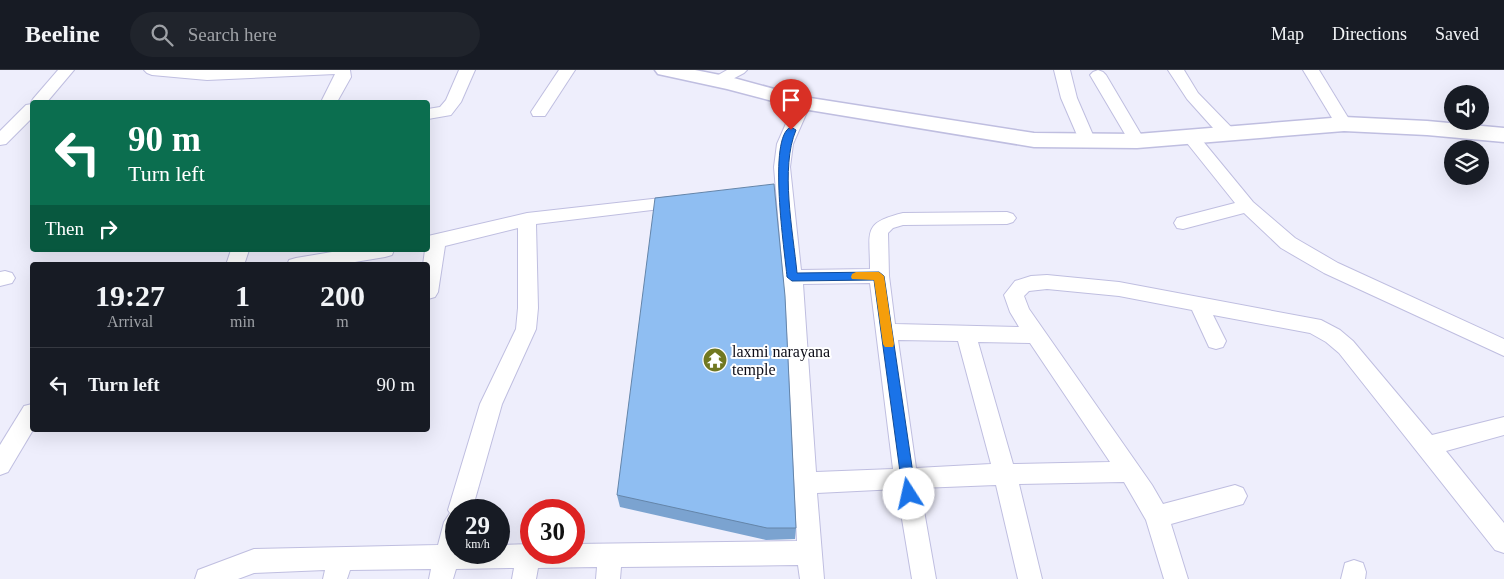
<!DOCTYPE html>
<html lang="en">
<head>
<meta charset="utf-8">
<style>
  :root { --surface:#171b24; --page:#20242c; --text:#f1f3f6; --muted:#9ea1a6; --line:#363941 }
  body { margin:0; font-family:Georgia,serif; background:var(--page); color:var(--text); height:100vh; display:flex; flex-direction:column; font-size:19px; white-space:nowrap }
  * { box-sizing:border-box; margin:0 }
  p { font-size:16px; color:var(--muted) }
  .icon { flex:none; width:28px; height:28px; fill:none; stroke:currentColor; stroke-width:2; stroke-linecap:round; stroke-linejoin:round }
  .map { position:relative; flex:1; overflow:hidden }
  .side { position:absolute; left:30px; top:192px; width:400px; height:170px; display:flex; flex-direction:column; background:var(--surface); border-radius:5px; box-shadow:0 5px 20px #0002 }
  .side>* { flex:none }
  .top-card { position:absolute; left:30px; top:30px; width:400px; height:152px; border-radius:5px; box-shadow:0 5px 20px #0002; background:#0b6e4f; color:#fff; overflow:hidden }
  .fabs { position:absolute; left:1444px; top:15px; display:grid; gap:10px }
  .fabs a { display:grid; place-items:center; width:45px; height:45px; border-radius:50%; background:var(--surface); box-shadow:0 5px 20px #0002; font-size:25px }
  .speed { position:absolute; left:445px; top:429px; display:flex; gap:10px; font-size:25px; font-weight:700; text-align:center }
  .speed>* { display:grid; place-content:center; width:65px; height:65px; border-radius:50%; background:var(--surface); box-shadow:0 5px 20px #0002; line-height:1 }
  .speed small { font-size:12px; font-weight:400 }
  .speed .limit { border:8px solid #d22; background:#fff; color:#111 }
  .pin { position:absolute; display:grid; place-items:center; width:42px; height:42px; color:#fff; margin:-51px -21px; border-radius:50% 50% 50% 0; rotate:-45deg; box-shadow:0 0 5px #0007 }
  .pin .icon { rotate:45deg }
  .me { position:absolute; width:55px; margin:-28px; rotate:350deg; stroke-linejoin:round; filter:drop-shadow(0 0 4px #0008) }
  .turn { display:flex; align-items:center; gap:18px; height:105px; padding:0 15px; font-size:22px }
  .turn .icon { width:65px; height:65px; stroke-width:2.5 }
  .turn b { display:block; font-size:35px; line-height:42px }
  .then { display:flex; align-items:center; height:48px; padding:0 15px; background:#0003; gap:10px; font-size:19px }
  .eta { display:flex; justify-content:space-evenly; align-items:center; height:85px; text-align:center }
  .eta b { font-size:30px; font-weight:600; line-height:35px }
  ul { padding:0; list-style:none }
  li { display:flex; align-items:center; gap:15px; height:75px; padding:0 15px; border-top:1px solid var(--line) }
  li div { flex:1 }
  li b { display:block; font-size:19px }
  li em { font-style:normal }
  header { display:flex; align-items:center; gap:30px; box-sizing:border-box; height:70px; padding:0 25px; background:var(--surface); border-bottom:1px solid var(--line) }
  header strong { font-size:24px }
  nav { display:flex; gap:28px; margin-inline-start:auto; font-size:18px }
  .search { width:350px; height:45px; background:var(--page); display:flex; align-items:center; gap:12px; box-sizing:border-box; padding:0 18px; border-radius:28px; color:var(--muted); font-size:19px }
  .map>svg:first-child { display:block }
</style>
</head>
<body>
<header>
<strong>Beeline</strong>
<div class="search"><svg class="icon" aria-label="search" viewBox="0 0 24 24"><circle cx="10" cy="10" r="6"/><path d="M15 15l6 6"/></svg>Search here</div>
<nav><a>Map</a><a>Directions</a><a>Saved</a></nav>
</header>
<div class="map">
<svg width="1504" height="509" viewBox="0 0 1504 509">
  <rect width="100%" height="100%" fill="#eeeefc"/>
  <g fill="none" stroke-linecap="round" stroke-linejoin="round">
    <defs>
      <g id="minor">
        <path d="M58,0H74L47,32H32V34L31,32L33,29Z"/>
        <path d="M144,0H350L351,7L337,32H321L335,4L207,10L152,5L147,3Z"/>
        <path d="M459,0H475L461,32L451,45L428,49V39L440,37L446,30Z"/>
        <path d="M559,0H575L545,46H533L531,42Z"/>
        <path d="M727,0H747L744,3L723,14H713L710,11L713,8Z"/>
        <path d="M1054,0H1070L1077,28L1096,72L1094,76L1088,77L1082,76L1080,72L1061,28Z"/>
        <path d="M1098,0L1103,2L1106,5L1145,71L1143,75L1137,76L1131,75L1129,71L1090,5L1093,2Z"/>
        <path d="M1168,0H1184L1198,23L1234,60L1236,64L1234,68L1228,69L1222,68L1187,29Z"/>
        <path d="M1303,0H1319L1352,54L1350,58L1344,59L1338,58Z"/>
        <path d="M803,28L809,30L811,33L793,74L790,97L801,200L870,199C870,161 862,153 903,143L1007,142L1013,144L1016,148L1013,152L1007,154L903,155L893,158L888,163L889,206L895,254L1019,257L1010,242L1004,225L1015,211L1031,206L1047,205L1119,212L1321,250L1340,260L1353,271L1432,365L1504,347V365L1446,381L1504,453V483L1495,480L1339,283L1326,272L1310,263L1213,245L1226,271L1223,277L1216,279L1209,277L1192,240L1119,226L1047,219L1029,221L1024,226L1029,239L1152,415L1163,434L1235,415L1243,418L1247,426L1243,434L1171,454L1188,509H1164L1146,450L1124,412L1019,414L1042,509H1018L996,415L920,418L936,509H912L897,419L817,423L824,509H800L798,495L621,497L620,509H596L597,497L538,498L536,509H512L514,498L456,499L453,509H429L431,499L350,500L347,509H323L325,500L254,503L238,509H195L198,500L254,479L438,475L444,452L450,443L448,440L480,334L516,259L518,238V158L445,176L438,222L435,227L428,229V195H423L425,180H428V166L527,143L679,126L685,128L688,132L685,136L536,154L538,238L536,259L502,334L472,440H456V482H499V475L531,474V482H574V474L797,471L786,240L774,97L777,74L795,33L797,30ZM870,213L893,399L816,402L803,214ZM898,270L958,271L991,394L916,398ZM978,272L1030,273L1110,392L1013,394Z"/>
        <path d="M32,34V48L6,74L0,75V61L26,35Z"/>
        <path d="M1191,63L1197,64L1253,132L1295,168L1338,193L1504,269V286L1324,203L1281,178L1244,143L1183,159L1177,158L1174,153L1177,148L1235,133L1183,68L1185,64Z"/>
        <path d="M231,180H249L244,195H226Z"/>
        <path d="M344,180H394L392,185L385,187L337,195H287L289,190L296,188Z"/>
        <path d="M5,201L12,203L15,208L12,213L0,216V202Z"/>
        <path d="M32,334L33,360L8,402L0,405V375L24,336Z"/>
        <path d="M1354,490L1363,493L1366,502L1365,509H1341L1345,493Z"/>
      </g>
      <path id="tertiary" d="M655,0H695L730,7L804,27L1034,63L1137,64L1344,47L1427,51L1504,58V72L1427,65L1344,61L1137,78L1034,77L803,39L727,19L658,4Z"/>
    </defs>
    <use href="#minor" stroke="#bfbee0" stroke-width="2"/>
    <use href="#tertiary" stroke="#bfbee0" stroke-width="3"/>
    <use href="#minor" fill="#fff" fill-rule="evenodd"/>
    <use href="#tertiary" fill="#fff" fill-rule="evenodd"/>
  </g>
  <path fill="#7ba3d0" d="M617,425L796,458L795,469L766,470L620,437Z"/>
  <path fill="#8fbef2" stroke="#6485a9" d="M774,114L785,226L796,458H767L617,425L655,128Z"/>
  <path fill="#1a73e8" stroke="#114b97" d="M791,57L796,60C780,98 793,161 797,203L879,202L884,206L916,424L914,428L909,430L904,428L903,424L874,210L792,211L787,207C785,183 767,66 791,57Z"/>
  <path fill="#f59e0b" d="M856,202H879L884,206L894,274L893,277H885L883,274L874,210L852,209L851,207L852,204Z"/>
  <defs>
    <symbol id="temple-disc" viewBox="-11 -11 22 22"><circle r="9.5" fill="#717821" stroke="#fff"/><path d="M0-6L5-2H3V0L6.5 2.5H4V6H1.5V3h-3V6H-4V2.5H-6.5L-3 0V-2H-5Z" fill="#fff"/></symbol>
  </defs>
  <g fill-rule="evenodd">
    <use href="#temple-disc" x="701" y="276" width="28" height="28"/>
  </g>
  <g text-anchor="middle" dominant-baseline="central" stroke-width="4" stroke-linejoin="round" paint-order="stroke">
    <g font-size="16" fill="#0b0b16" stroke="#fff" text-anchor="start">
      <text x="732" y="281">laxmi narayana<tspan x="732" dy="18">temple</tspan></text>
    </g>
  </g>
</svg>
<div class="fabs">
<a><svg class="icon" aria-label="sound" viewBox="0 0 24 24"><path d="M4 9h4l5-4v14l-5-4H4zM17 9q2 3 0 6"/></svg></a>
<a><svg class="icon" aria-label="layers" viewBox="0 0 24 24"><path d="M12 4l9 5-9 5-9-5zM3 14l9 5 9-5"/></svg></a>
</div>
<div class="speed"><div>29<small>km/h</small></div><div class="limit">30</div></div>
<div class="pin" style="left:791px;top:60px;background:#d93025"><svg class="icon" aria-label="arrive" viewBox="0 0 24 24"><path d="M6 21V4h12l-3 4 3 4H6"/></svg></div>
<svg class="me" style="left:909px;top:424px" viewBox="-20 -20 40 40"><circle r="19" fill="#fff"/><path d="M0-13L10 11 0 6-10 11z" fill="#1a73e8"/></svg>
<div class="top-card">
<div class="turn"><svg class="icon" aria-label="left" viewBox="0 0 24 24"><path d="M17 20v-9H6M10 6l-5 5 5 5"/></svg><div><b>90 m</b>Turn left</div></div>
<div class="then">Then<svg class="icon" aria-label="right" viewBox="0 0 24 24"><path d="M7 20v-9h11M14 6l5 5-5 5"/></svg></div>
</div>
<section class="side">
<div class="eta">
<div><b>19:27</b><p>Arrival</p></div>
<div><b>1</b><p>min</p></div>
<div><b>200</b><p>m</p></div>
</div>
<ul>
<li><svg class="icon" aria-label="left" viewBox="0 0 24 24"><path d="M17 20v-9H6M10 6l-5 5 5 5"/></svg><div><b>Turn left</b></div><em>90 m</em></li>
</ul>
</section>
</div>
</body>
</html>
